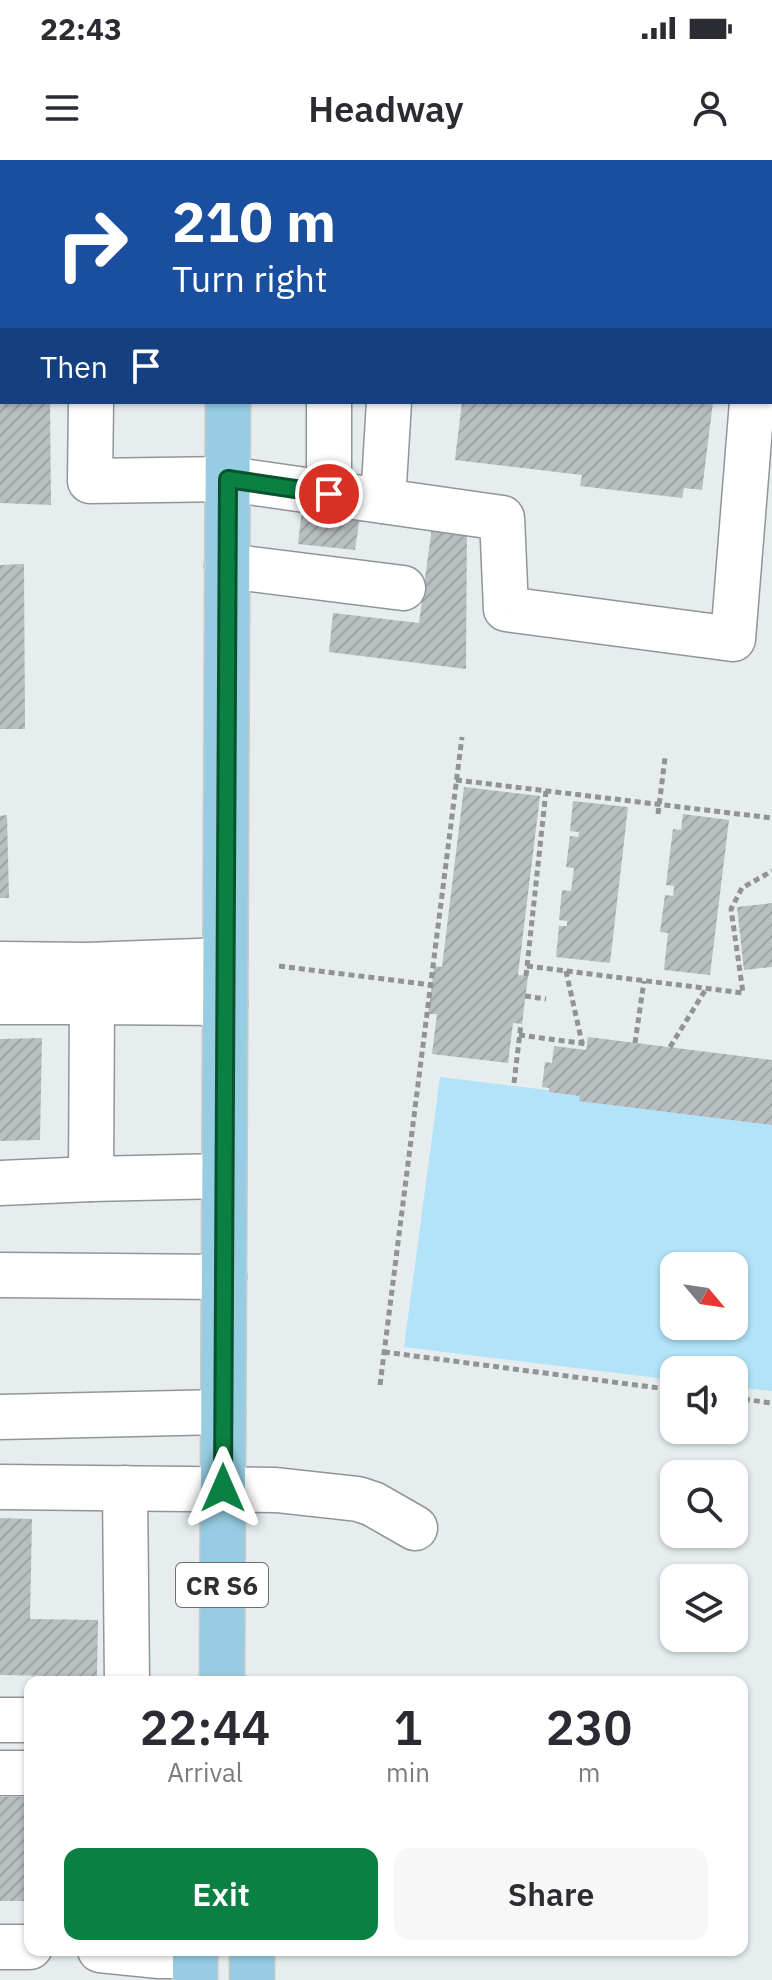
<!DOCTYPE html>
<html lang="en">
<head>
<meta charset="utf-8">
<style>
  :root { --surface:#fff; --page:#f7f7f7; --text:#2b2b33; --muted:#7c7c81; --accent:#0b8043 }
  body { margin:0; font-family:"IBM Plex Sans",sans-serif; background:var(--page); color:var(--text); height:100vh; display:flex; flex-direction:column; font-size:30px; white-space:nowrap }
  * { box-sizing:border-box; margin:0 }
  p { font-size:26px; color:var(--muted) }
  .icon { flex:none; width:44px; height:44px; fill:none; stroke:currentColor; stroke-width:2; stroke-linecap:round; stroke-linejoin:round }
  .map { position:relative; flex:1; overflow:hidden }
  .sheet { position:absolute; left:24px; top:1516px; width:724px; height:280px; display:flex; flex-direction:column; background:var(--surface); border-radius:16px; box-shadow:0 2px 6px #0004 }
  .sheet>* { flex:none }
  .hud { position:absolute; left:0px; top:0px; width:772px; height:244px; box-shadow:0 2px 6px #0004; background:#1a4fa0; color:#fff; overflow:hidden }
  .needle { width:52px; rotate:119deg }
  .buttons { position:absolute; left:660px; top:1092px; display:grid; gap:16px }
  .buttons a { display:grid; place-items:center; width:88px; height:88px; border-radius:16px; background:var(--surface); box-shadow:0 2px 6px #0004; font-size:40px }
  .pin { position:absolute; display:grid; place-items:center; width:68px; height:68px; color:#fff; margin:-34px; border:4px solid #fff; border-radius:50%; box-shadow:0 2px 8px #0007 }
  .me { position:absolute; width:88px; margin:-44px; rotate:0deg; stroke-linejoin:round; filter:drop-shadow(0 0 6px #0008) }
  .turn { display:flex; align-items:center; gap:28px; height:168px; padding:0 40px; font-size:36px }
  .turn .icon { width:104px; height:104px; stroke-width:2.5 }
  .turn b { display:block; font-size:56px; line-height:68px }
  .then { display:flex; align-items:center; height:76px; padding:0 40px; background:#0003; gap:16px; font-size:30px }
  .eta { display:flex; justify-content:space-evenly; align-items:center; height:136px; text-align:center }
  .eta b { font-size:48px; font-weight:600; line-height:56px }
  .action { display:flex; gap:16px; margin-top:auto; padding:16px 40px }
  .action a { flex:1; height:92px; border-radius:16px; background:var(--accent); color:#fff; font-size:32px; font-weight:600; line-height:92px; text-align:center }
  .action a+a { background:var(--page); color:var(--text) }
  .status { display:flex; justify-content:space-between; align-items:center; height:56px; padding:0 40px; background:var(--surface); direction:ltr }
  .status svg { height:22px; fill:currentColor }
  header { display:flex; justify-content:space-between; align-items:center; height:104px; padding:0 40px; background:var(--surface); font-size:36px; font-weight:600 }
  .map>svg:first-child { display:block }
</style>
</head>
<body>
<div class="status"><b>22:43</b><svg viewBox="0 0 49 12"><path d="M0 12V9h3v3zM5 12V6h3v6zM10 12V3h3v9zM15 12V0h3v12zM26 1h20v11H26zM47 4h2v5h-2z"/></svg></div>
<header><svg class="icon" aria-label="menu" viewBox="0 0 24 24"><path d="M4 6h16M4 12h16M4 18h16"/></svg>Headway<svg class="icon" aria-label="person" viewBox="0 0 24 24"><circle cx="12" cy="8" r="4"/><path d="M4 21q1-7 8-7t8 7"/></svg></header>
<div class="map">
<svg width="772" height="1820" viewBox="0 0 772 1820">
  <defs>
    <pattern id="building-hatch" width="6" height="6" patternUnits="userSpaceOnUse" patternTransform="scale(2)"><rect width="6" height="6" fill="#b9bfc1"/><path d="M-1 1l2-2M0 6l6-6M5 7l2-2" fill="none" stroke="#9fa4a6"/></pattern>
  </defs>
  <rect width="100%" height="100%" fill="#e7edef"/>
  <path fill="#b2e3f9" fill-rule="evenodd" d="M440,917L772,957V1231L734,1227V1210H674V1220L404,1187ZM674,1106H734V1166H674Z"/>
  <g fill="url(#building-hatch)">
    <path d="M0,242H50L51,345L0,343Z"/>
    <path d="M462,242H713L702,330L684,328L682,338L580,326L582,315L455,300Z"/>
    <path d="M303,342L361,349L355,390L298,384Z"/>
    <path d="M433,359L467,364L466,509L329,492L333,453L419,463Z"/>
    <path d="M24,404L25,569H0V405Z"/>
    <path d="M464,627L540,636L518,815L528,816L522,864L513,863L508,903L432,894L437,854H428L432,825L434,806L442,807Z"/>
    <path d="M573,641L628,647L610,803L556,797L559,766H567V761L559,760L562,730L571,731L574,708L566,707L570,676L578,677L579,672L570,671Z"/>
    <path d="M683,654L729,660L710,815L664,810L668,773L660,772L665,735L673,736L674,726L666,725L673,669L681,670Z"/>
    <path d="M7,655L9,738H0V656Z"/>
    <path d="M772,743V807L744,810L737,747Z"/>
    <path d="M588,877L772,900V965L579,941L580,936L549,932V928L542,927L545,902L552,903L554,886L586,890Z"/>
    <path d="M42,878L40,980L0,981V879Z"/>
    <path d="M0,1358L32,1359L30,1459L98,1460L97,1517L0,1515Z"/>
    <rect x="0" y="1637" width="30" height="104"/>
  </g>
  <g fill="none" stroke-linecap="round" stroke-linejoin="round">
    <defs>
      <g id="minor">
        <path d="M366,0V2"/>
        <path d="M681,2V0"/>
        <path d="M0,51H2"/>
        <path d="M0,158H2"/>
        <path d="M91,242L90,321L228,319L502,358L506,449L733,479L752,242"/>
        <path d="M329,334V242"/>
        <path d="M383,341L389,242"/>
        <path d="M227,406L403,428"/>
        <path d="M0,804L87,805L225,800"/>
        <path d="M0,842H92"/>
        <path d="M224,1016L91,1019L92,842L225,843"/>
        <path d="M0,1023L91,1019"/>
        <path d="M0,1115L224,1117"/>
        <path d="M0,1257L223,1252"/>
        <path d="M0,1327L276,1330L358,1339L373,1344L415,1368"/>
        <path d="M125,1328L127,1522"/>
        <path d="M0,1560H30"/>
        <path d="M0,1613H30"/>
        <path d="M0,1787H30"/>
        <path d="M100,1790L159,1796H195"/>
      </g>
      <g id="major">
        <path d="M229,2V0"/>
        <path d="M222,1522L228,242"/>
        <path d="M195,1820V1790"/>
        <path d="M252,1820V1790"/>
      </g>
    </defs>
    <use href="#minor" stroke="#909698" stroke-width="47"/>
    <use href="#major" stroke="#c9c9c9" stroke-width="47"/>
    <g stroke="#909495" stroke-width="5" stroke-dasharray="6 4" stroke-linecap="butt">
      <path d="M456,620L772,658"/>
      <path d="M658,654L665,598"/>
      <path d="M279,806L432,825"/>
      <path d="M527,806L743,833L731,749L742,728L772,711"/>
      <path d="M566,811L582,883"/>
      <path d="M526,816L546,631"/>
      <path d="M525,836L546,839"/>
      <path d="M519,875L587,884"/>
      <path d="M635,883L644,821"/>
      <path d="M670,887L706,829"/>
      <path d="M514,923L521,864"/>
      <path d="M384,1192L674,1230"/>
      <path d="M380,1225L462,577"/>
      <path d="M734,1238L772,1243"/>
    </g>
    <use href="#minor" stroke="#fff" stroke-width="44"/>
    <use href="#major" stroke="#97cde3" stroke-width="44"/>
  </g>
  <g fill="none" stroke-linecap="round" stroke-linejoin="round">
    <defs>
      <path id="route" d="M223,1328L228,319L329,334"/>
    </defs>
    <use href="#route" stroke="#07532c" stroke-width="20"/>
    <use href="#route" stroke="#0b8043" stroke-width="14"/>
  </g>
  <g text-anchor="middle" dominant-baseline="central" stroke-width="7" stroke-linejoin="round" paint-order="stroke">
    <rect fill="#fff" stroke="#6d6e6f" stroke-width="2" x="176" y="1403" width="92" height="44" rx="6"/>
    <g font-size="26" font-weight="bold" fill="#2e3031">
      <text x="222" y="1425">CR S6</text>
    </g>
  </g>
</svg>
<div class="buttons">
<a><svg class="needle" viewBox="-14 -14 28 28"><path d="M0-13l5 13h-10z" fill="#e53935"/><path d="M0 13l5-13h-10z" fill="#7c7c81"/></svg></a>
<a><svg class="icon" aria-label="sound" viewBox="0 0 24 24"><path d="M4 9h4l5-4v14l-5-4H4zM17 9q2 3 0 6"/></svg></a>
<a><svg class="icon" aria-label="search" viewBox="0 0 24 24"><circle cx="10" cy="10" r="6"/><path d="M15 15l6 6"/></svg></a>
<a><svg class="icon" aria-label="layers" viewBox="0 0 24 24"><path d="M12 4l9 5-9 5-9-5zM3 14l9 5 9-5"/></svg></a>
</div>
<div class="pin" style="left:329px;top:334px;background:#d93025"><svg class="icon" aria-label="arrive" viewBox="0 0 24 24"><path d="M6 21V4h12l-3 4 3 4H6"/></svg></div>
<svg class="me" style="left:223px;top:1328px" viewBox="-20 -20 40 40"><path d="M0-17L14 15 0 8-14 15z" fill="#0b8043" stroke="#fff" stroke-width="4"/></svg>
<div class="hud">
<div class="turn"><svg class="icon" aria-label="right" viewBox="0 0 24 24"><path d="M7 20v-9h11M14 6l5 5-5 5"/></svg><div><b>210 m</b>Turn right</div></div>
<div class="then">Then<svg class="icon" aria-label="arrive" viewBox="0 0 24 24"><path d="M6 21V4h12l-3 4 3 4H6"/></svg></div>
</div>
<section class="sheet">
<div class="eta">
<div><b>22:44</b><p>Arrival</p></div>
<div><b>1</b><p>min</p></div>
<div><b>230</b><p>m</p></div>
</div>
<div class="action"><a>Exit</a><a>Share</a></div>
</section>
</div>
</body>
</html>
